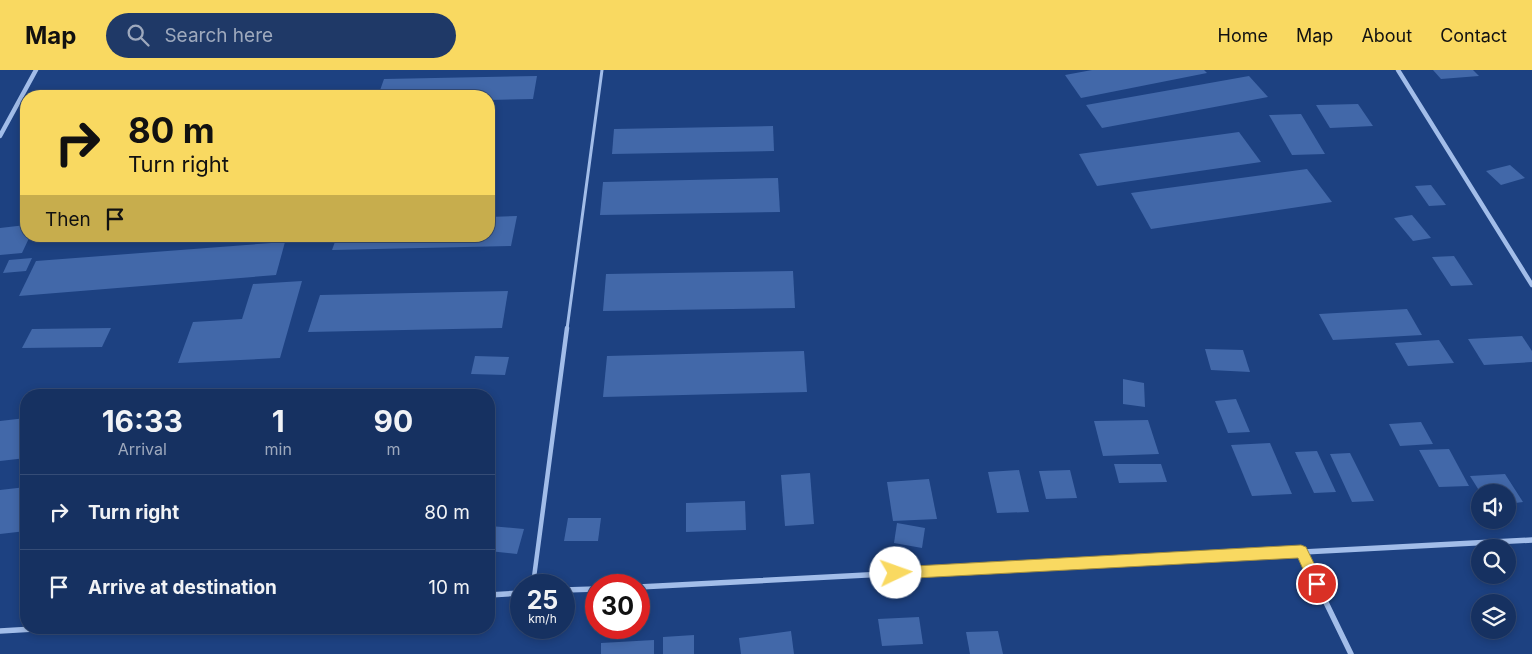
<!DOCTYPE html>
<html lang="en">
<head>
<meta charset="utf-8">
<style>
  :root { --surface:#163161; --page:#1f3967; --text:#f1f3f6; --muted:#9ea9bd; --line:#354c76; --accent:#f9d961 }
  body { margin:0; font-family:Inter,sans-serif; background:var(--page); color:var(--text); height:100vh; display:flex; flex-direction:column; font-size:19px; white-space:nowrap }
  * { box-sizing:border-box; margin:0 }
  p { font-size:16px; color:var(--muted) }
  .icon { flex:none; width:28px; height:28px; fill:none; stroke:currentColor; stroke-width:2; stroke-linecap:round; stroke-linejoin:round }
  .map { position:relative; flex:1; overflow:hidden }
  .drawer { position:absolute; left:20px; top:319px; width:475px; height:245px; display:flex; flex-direction:column; background:var(--surface); border-radius:20px; box-shadow:0 2px 8px #0003,0 0 0 1px var(--line) }
  .drawer>* { flex:none }
  .hud { position:absolute; left:20px; top:20px; width:475px; height:152px; border-radius:20px; box-shadow:0 2px 8px #0003,0 0 0 1px var(--line); background:#f9d961; color:#111; overflow:hidden }
  .buttons { position:absolute; left:1471px; top:414px; display:grid; gap:10px }
  .buttons a { display:grid; place-items:center; width:45px; height:45px; border-radius:50%; background:var(--surface); box-shadow:0 2px 8px #0003,0 0 0 1px var(--line); font-size:25px }
  .speed { position:absolute; left:510px; top:504px; display:flex; gap:10px; font-size:25px; font-weight:700; text-align:center }
  .speed>* { display:grid; place-content:center; width:65px; height:65px; border-radius:50%; background:var(--surface); box-shadow:0 2px 8px #0003,0 0 0 1px var(--line); line-height:1 }
  .speed small { font-size:12px; font-weight:400 }
  .speed .limit { border:8px solid #d22; background:#fff; color:#111 }
  .pin { position:absolute; display:grid; place-items:center; width:42px; height:42px; color:#fff; margin:-21px; border:2px solid #fff; border-radius:50%; box-shadow:0 1px 5px #0007 }
  .me { position:absolute; width:55px; margin:-28px; rotate:87deg; stroke-linejoin:round; filter:drop-shadow(0 0 4px #0008) }
  .turn { display:flex; align-items:center; gap:18px; height:105px; padding:0 25px; font-size:22px }
  .turn .icon { width:65px; height:65px; stroke-width:2.5 }
  .turn b { display:block; font-size:35px; line-height:42px }
  .then { display:flex; align-items:center; height:48px; padding:0 25px; background:#0003; gap:10px; font-size:19px }
  .eta { display:flex; justify-content:space-evenly; align-items:center; height:85px; text-align:center }
  .eta b { font-size:30px; font-weight:700; line-height:35px }
  ul { padding:0; list-style:none }
  li { display:flex; align-items:center; gap:15px; height:75px; padding:0 25px; border-top:1px solid var(--line) }
  li div { flex:1 }
  li b { display:block; font-size:19px }
  li em { font-style:normal }
  header { display:flex; align-items:center; gap:30px; box-sizing:border-box; height:70px; padding:0 25px; background:var(--accent); color:#111 }
  header strong { font-size:24px }
  nav { display:flex; gap:28px; margin-inline-start:auto; font-size:18px }
  .search { width:350px; height:45px; background:var(--page); display:flex; align-items:center; gap:12px; box-sizing:border-box; padding:0 18px; border-radius:28px; color:var(--muted); font-size:19px }
  .map>svg:first-child { display:block }
</style>
</head>
<body>
<header>
<strong>Map</strong>
<div class="search"><svg class="icon" aria-label="search" viewBox="0 0 24 24"><circle cx="10" cy="10" r="6"/><path d="M15 15l6 6"/></svg>Search here</div>
<nav><a>Home</a><a>Map</a><a>About</a><a>Contact</a></nav>
</header>
<div class="map">
<svg width="1532" height="584" viewBox="0 0 1532 584">
  <rect width="100%" height="100%" fill="#1d4181"/>
  <g fill="#4268a9">
    <path d="M1092,0H1204L1207,3L1081,28L1065,5Z"/>
    <path d="M1433,0H1473L1479,6L1441,9Z"/>
    <path d="M537,6L533,29L489,30V26H378L384,9Z"/>
    <path d="M1249,6L1268,27L1102,58L1086,35Z"/>
    <path d="M1358,34L1373,56L1330,58L1316,35Z"/>
    <path d="M1301,44L1325,84L1292,85L1269,45Z"/>
    <path d="M773,56L774,81L612,84L614,59Z"/>
    <path d="M1239,62L1261,92L1097,116L1079,84Z"/>
    <path d="M1510,95L1525,108L1501,115L1486,101Z"/>
    <path d="M1307,99L1332,132L1151,159L1131,123Z"/>
    <path d="M778,108L780,142L600,145L603,112Z"/>
    <path d="M1431,115L1446,135L1429,136L1415,116Z"/>
    <path d="M1412,145L1431,168L1413,171L1394,148Z"/>
    <path d="M517,146L511,176L332,180L337,166H489V147Z"/>
    <path d="M26,155V166H30L22,183L0,185V158Z"/>
    <path d="M285,172L276,205L19,226L36,191Z"/>
    <path d="M1454,186L1473,215L1451,216L1432,187Z"/>
    <path d="M32,188L26,201L3,203L9,190Z"/>
    <path d="M793,201L795,238L603,241L606,204Z"/>
    <path d="M302,211L280,288L178,293L193,252L242,249L253,214Z"/>
    <path d="M508,221L502,258L308,262L320,225Z"/>
    <path d="M1407,239L1422,265L1333,270L1319,244Z"/>
    <path d="M111,258L102,277L22,278L32,259Z"/>
    <path d="M1522,266L1532,281V292L1484,295L1468,269Z"/>
    <path d="M1439,270L1454,293L1408,296L1395,273Z"/>
    <path d="M1205,279L1243,280L1250,302L1211,300Z"/>
    <path d="M804,281L807,322L603,327L607,286Z"/>
    <path d="M475,286L509,287L505,305L471,304Z"/>
    <path d="M1123,309L1144,313L1145,337L1123,334Z"/>
    <path d="M1236,329L1250,362L1228,363L1215,331Z"/>
    <path d="M26,348V388L0,391V351Z"/>
    <path d="M1148,350L1159,384L1103,386L1094,351Z"/>
    <path d="M1421,352L1433,374L1400,376L1389,354Z"/>
    <path d="M1270,373L1292,424L1252,426L1231,375Z"/>
    <path d="M1449,379L1469,416L1439,417L1419,380Z"/>
    <path d="M1317,381L1336,422L1314,423L1295,382Z"/>
    <path d="M1350,383L1374,431L1352,432L1330,384Z"/>
    <path d="M1114,394H1161L1167,412L1119,413Z"/>
    <path d="M1019,400L1029,442L997,443L988,402Z"/>
    <path d="M1070,400L1077,428L1046,429L1039,401Z"/>
    <path d="M810,403L814,454L785,456L781,405Z"/>
    <path d="M1505,404L1523,432L1508,434V422H1480L1470,406Z"/>
    <path d="M929,409L937,449L893,451L887,412Z"/>
    <path d="M26,417V461L0,464V420Z"/>
    <path d="M745,431L746,460L686,462V433Z"/>
    <path d="M568,448H601L598,471H564Z"/>
    <path d="M897,453L925,458L922,478L894,473Z"/>
    <path d="M490,456L524,459L517,484L489,481Z"/>
    <path d="M919,547L923,574L882,576L878,549Z"/>
    <path d="M791,561L794,584H741L739,568Z"/>
    <path d="M998,561L1003,584H970L966,562Z"/>
    <path d="M694,565V584H663V567Z"/>
    <path d="M654,570V584H601V573Z"/>
  </g>
  <g fill="none" stroke-linecap="round" stroke-linejoin="round">
    <path stroke="#a2bde9" stroke-width="3" d="M567,259L602,0"/>
    <path stroke="#a2bde9" stroke-width="4.5" d="M533,515L567,258"/>
    <g stroke="#a2bde9" stroke-width="4.5">
      <path d="M1398,0L1532,215"/>
      <path d="M0,66L36,0"/>
    </g>
    <g stroke="#a2bde9" stroke-width="5.5">
      <path d="M1301,481L1351,584"/>
      <path d="M639,517L1532,470"/>
      <path d="M564,520L596,519"/>
      <path d="M489,525L521,523"/>
      <path d="M0,561L51,558"/>
    </g>
  </g>
  <path fill="#f9d961" stroke="#a28d3f" d="M1301,475L1306,477L1324,514L1322,519L1317,521L1312,519L1298,488L896,509L891,508L889,503L891,498L896,497Z"/>
</svg>
<div class="buttons">
<a><svg class="icon" aria-label="sound" viewBox="0 0 24 24"><path d="M4 9h4l5-4v14l-5-4H4zM17 9q2 3 0 6"/></svg></a>
<a><svg class="icon" aria-label="search" viewBox="0 0 24 24"><circle cx="10" cy="10" r="6"/><path d="M15 15l6 6"/></svg></a>
<a><svg class="icon" aria-label="layers" viewBox="0 0 24 24"><path d="M12 4l9 5-9 5-9-5zM3 14l9 5 9-5"/></svg></a>
</div>
<div class="speed"><div>25<small>km/h</small></div><div class="limit">30</div></div>
<div class="pin" style="left:1317px;top:514px;background:#d93025"><svg class="icon" aria-label="arrive" viewBox="0 0 24 24"><path d="M6 21V4h12l-3 4 3 4H6"/></svg></div>
<svg class="me" style="left:896px;top:503px" viewBox="-20 -20 40 40"><circle r="19" fill="#fff"/><path d="M0-13L10 11 0 6-10 11z" fill="#f9d961"/></svg>
<div class="hud">
<div class="turn"><svg class="icon" aria-label="right" viewBox="0 0 24 24"><path d="M7 20v-9h11M14 6l5 5-5 5"/></svg><div><b>80 m</b>Turn right</div></div>
<div class="then">Then<svg class="icon" aria-label="arrive" viewBox="0 0 24 24"><path d="M6 21V4h12l-3 4 3 4H6"/></svg></div>
</div>
<section class="drawer">
<div class="eta">
<div><b>16:33</b><p>Arrival</p></div>
<div><b>1</b><p>min</p></div>
<div><b>90</b><p>m</p></div>
</div>
<ul>
<li><svg class="icon" aria-label="right" viewBox="0 0 24 24"><path d="M7 20v-9h11M14 6l5 5-5 5"/></svg><div><b>Turn right</b></div><em>80 m</em></li>
<li><svg class="icon" aria-label="arrive" viewBox="0 0 24 24"><path d="M6 21V4h12l-3 4 3 4H6"/></svg><div><b>Arrive at destination</b></div><em>10 m</em></li>
</ul>
</section>
</div>
</body>
</html>
